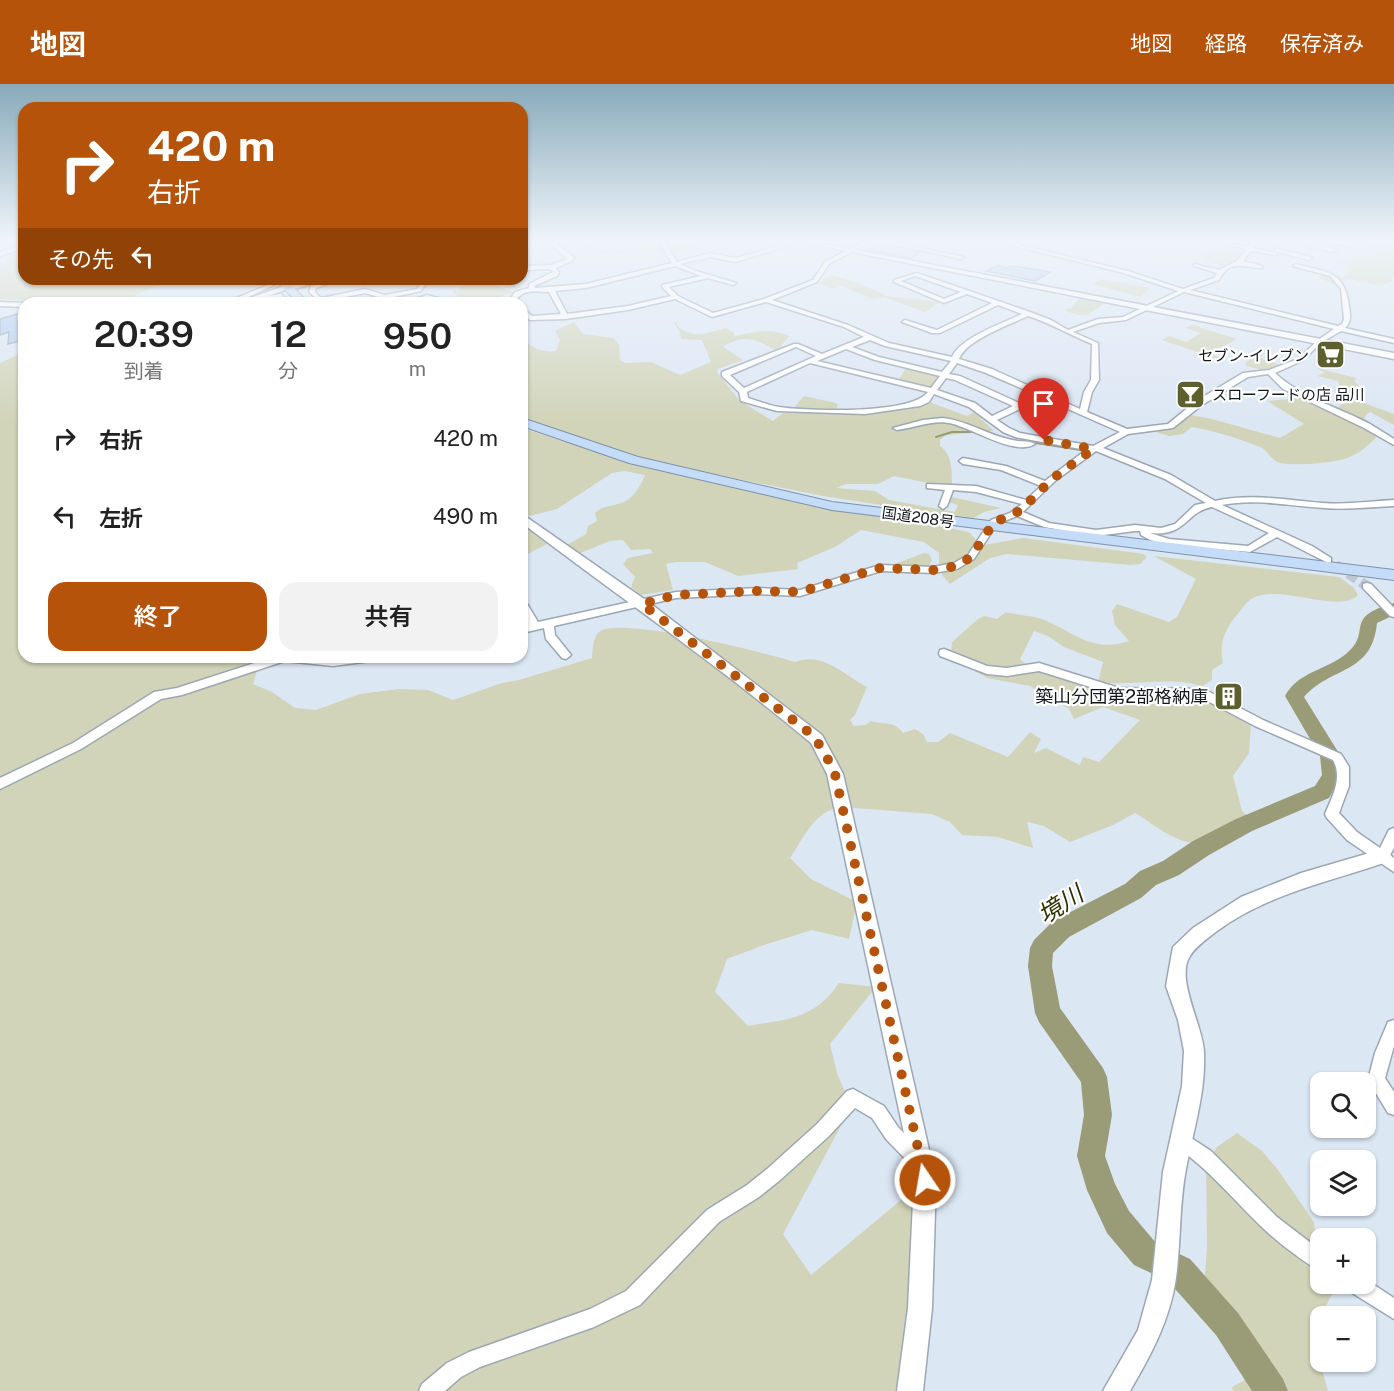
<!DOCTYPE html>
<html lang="ja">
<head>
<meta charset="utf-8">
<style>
  :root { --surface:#fff; --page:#f2f2f2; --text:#222; --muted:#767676; --accent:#b45309 }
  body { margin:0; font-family:"Public Sans","Noto Sans JP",sans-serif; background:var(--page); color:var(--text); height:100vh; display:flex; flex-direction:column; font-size:22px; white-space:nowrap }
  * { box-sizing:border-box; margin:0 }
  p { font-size:20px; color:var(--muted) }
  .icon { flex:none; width:33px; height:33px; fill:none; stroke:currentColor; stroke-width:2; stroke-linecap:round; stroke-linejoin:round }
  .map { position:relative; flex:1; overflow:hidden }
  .panel { position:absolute; left:18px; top:213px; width:510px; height:366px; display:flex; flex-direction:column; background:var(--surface); border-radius:18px; box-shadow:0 2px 4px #0004 }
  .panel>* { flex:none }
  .hud { position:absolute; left:18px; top:18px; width:510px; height:183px; border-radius:18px; box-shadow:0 2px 4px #0004; background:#b45309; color:#fff; overflow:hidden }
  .fabs { position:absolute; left:1310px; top:988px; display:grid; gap:12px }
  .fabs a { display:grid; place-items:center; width:66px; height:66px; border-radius:12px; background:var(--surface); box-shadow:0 2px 4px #0004; font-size:30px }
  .pin { position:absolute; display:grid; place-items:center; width:51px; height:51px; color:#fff; margin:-62px -26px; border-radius:50% 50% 50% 0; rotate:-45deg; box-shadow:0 0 6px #0007 }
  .pin .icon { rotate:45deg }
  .me { position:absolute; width:66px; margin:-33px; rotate:348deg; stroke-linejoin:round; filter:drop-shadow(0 0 4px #0008) }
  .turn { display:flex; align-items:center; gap:21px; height:126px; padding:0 30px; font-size:27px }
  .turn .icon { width:78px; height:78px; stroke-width:2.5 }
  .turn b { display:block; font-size:42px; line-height:51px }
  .then { display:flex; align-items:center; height:57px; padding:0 30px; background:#0003; gap:12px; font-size:22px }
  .eta { display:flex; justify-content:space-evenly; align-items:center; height:102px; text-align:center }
  .eta b { font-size:36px; font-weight:600; line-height:42px }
  .action { display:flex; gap:12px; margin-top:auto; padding:12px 30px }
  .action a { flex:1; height:69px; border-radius:18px; background:var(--accent); color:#fff; font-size:24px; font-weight:600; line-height:69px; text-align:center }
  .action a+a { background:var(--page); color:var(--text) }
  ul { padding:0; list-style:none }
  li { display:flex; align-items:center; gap:18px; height:78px; padding:0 30px }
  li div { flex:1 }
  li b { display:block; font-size:22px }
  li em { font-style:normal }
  header { display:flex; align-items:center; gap:36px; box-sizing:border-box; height:84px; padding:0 30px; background:var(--accent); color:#fff }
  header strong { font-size:28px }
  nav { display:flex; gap:33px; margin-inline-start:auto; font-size:21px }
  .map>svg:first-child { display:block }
</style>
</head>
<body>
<header>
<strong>地図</strong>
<nav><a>地図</a><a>経路</a><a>保存済み</a></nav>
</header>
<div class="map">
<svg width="1394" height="1307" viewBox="0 0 1394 1307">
  <rect width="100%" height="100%" fill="#dce7f4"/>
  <g fill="#d1d4b8">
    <path d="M567,157H585L608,168L645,163L665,164V161C680,156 687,157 701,163L670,171L668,169H660L653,167L600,170Z"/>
    <path d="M1358,157H1394V191L1390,193L1394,196L1382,202L1349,195L1332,199L1318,194L1321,191L1308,186L1343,193L1347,191L1349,182L1338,178C1350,178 1361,170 1372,173L1381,168Z"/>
    <path d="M1215,163L1243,168L1234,178L1222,183L1205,176L1203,170L1206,165Z"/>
    <path d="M24,166V195H171L134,212L136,215L148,217L144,219H59L0,215V182L5,180L7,174Z"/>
    <path d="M831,191L858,199L887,212L940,218L925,228L884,213L871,215L843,202L831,205L820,199Z"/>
    <path d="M487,195L494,201L517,209L505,210L498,216L460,214L452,207L458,206L467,197Z"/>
    <path d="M1100,195L1150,204L1140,213L1092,200Z"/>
    <path d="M1079,214L1105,218C1090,232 1082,234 1064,226L1067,224H1072Z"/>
    <path d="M574,238L583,250L614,254L619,261L620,276L625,279L651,278L680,291L711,278L702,256L681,255L680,248L674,239L677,238V242C697,257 705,248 726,244L733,248L735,252C756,248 768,243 789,252L777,267C756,255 744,249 723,263L743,276L718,285L717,288L739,316L773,337L783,329L879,328L909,325L929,318L967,332L974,328L994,347L946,351L940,356V362C952,370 952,387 952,400H934L894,392L878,400H846L836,404L875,407L889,416L955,428L958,421L945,417L947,412L1001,424L984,428L972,435L823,412L678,383L631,371L522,335V253C530,263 542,269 556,267L560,256L555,247Z"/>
    <path d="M1192,241L1237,255L1211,269L1219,274L1217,275L1162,256L1169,252L1186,258L1201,249L1186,244Z"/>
    <path d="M24,268V573H261L253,600L272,608L295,624L316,626L360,610L399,605L428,606L453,616L502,599L519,596L592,574C593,567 592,554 599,548C619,531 766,569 795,578C823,567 844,591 867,603L855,631L850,636L854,642L865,641L871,637C883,641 894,636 903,649L915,645L923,650L927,658H938L950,649L1008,673L1030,648L1041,655L1034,669L1046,664L1080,681L1083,673L1099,678L1140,636L1103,623L1074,635L1069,625L1030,602L987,594L951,573L952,558L978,535L984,532L997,535L1006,528C1019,532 1034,531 1047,537C1076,550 1094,569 1129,557L1115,541L1112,527L1117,520L1169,538L1177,533L1196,495L1154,472L1339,493L1353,503L1358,511C1340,530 1283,501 1255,513C1247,516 1241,526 1236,532C1224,547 1219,560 1223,579L1212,586V596L1201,603C1182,591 1125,603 1098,598L1103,578L1064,563L1048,552L1034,547L1020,575L1029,583L1105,603L1200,608L1251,638L1249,669L1233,692L1242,727L1251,735C1234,743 1213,761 1194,759C1174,758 1152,739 1135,729L1113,741L1070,758L1044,742L1027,738L1033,764L998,753L962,751L950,738L932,730L842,723C814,727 805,752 790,774L811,795L857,818L849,855L812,846L764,861L727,875L715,908L748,942C788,935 815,935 839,899L876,903L830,960L837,989L851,1023L783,1150L811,1191L925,1096L902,1307H0V279Z"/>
    <path d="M1263,270L1260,274L1280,281L1267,287L1246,282V278Z"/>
    <path d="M906,284L939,291L940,294L932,305L898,297Z"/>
    <path d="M1317,284L1356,294L1355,298L1359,302H1356V311L1353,315L1394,330V341L1370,328L1365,332L1363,338L1338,325L1340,321L1348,318L1338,309L1340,304L1338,297L1317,292L1325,289Z"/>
    <path d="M804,312L836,319L838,321L835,327L792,326Z"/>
    <path d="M1301,314L1374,348L1377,352C1370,361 1358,370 1347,374C1333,379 1291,383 1277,378C1271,375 1267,366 1260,363C1238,354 1215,347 1192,343L1183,350L1169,352L1156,348L1171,344L1189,331L1208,334L1280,354L1304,340L1267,317Z"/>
    <path d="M522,344C623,378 726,402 830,423C876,433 923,438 969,448L977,457C963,475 967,476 943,482L939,479V469L924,458L861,446L835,463L797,479L798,485L738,492L705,478H676L666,480L673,506L641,511L631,503L635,493L623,480L628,474L653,469L650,465L631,466L623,456L610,457L580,469L567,461L586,450L588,442L597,437L595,429C604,421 610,423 621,419C633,416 641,401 645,391L625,387L612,389L557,425L530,432L522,426Z"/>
    <path d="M522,441L547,460L522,473Z"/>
    <path d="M1023,454L1144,470L1147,473L1140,480L1131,481L1007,470L990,474L950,500L942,491V489L972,477L984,461Z"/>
    <path d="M924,469L929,470L932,476L928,483L892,481Z"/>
    <path d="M1237,1049L1262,1067L1278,1086L1314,1138L1316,1157L1320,1160V1200H1335V1205L1320,1233L1314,1257L1328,1307H1233L1232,1303L1249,1294L1259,1273L1204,1200L1207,1164L1206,1081L1217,1063Z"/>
  </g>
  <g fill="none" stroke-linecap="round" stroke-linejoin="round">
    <g stroke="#999c76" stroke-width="2">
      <path d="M936,353L952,348H976"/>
      <path d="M1036,359L1087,367"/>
      <path d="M1264,419L1332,424"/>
    </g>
    <path fill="#999c76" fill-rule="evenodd" d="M1394,519V531L1377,539C1372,591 1331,582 1304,613L1340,671L1342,692L1329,714L1252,747L1209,771L1179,791L1156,801L1141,814L1069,853L1053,869L1052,882L1060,924L1103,984L1107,993L1112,1031L1105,1072L1115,1100L1129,1127L1156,1159L1190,1175L1238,1229L1283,1295L1288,1307H1252L1216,1251L1168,1197L1134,1181L1107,1149L1087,1106L1077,1072L1084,1031L1081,998L1039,938L1035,929L1028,882L1030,864L1034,856L1053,837L1125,800L1140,787L1163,777L1193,757L1236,735L1315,702L1322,691L1320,672L1285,612C1298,588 1326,586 1346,570C1374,547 1341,534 1394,519Z"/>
  </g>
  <g fill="#b2ceee" stroke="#9fa9b5" stroke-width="1.5">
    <path d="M881,160L919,168L912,174L869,166Z"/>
    <path d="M998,181L1005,184L1013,182L1051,188L1035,197L986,187Z"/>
    <path d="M24,228V256L8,260L9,248L0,251V235Z"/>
  </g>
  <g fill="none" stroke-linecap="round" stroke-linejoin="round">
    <path stroke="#bec8d4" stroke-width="10" stroke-dasharray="10 5" stroke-linecap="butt" d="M1336,481L1367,502"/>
    <defs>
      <g id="minor">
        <path d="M538,157L556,159L574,173L572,177L556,184L559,188L557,192L534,202L535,204L586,200L672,179L658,157H664L677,178L710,169L736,174L795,157H803L736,178L710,173L680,180L696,187L736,199L733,201L708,194L669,203L678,212L713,229L764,215L813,196L825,178L865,157H872L829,180L817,198L772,216L848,241L889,259L952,273C960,254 1003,239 1022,230L998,221L940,249H932L902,238L905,236L937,246L992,219L967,210L944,219L894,198V196L917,189L1030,228L1051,236L1068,246L1098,235L1123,233L1178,207L1124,189L994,157H1003L1128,187L1183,205L1214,194L1217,189L1194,182V180L1219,186L1237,177L1246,165L1226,161V159L1248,163L1252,157H1258L1253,164L1277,169V171L1251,167L1243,177L1262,182V184C1244,184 1230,174 1219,196L1190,206L1338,242L1342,240L1344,235L1341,205L1330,192L1293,182L1296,180C1326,188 1345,186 1349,222C1350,230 1352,237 1345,244L1394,255V259L1341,247L1322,258L1302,277L1275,289C1302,314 1338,323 1370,340C1378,345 1386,350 1394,355V361L1364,344L1283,305L1268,290L1248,293L1202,321L1173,344L1128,350L1103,364L1171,391L1215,417C1251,409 1286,416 1323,419C1346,421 1371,417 1394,416V422C1371,423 1347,426 1324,424C1290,422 1256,414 1222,421L1312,462L1331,474V478L1328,479L1277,453L1250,468L1169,461L1150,456L1141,451L1140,447H1135L1096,452L1044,443L1017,432L997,440L974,475L957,485L933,489L881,487L800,512L758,510L676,514L554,542L555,551L571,571L566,575L562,574L546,555L544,544L522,549V541L528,540L522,529V517L526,518L538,538L676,508L758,504L800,506L880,481L933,483L954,479L968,471L991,436L1010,429L1022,420L976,408L953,406L947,422L943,425L939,422L945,406L927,404V400L976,402L1026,416L1041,402L1001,386L963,380L959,377L963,374L1006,382L1045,397L1086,366L1015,353L1003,348L969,323L934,310L929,318L920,322L865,330L777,327L741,317L739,308L722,292V288L794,260H798L822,270L864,253L844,243L766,218L712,233L675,215L628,226L566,235L530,236L522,230V224L532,232L561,230L549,208C533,208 523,204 514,219H508L515,208L529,204V200L553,188L550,185L522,186V182L551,181L567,175L552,161ZM675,182L701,192L662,201V203L671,212L628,222L567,230L555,207L586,204ZM915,192L918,193L961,208L944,215L901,197ZM1184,208L1334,245L1318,256L1298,275L1269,286L1243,289L1196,317L1168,340L1127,345L1087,328L1092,308L1099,296L1098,259L1073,248L1099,239L1126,236ZM1028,232C1050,239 1070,251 1092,260L1091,296L1084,308L1080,325L992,285L959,275C966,256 1009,241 1028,232ZM870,256L885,262L951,277L942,288L879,273L852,263ZM796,263L816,272L744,304L730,291ZM846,265L875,276L940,292L931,304L817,277ZM810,279L928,308C911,331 807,327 779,323C768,321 758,317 748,314L747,308ZM957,279L986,289L1037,311L1019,319L960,292L949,290ZM946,294L955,296L1013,322L992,332L975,319L937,306ZM1043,314L1120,348L1093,362L1020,349L1009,344L997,336ZM1096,367L1165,395L1206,419L1195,421L1175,440L1161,444L1135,441L1096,446L1049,439L1023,428L1055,397ZM1212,423L1269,449L1248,462L1169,455L1150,449C1187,453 1185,428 1212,423Z"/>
        <path d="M878,157H888L964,173L961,175Z"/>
        <path d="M1262,157H1269L1266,159Z"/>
        <path d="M1330,157L1350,158L1353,160L1350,162L1332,160Z"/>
        <path d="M1309,159L1335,165L1336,166L1333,168L1307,162Z"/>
        <path d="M24,160V164L0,172V168Z"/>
        <path d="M1276,164L1311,173L1312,174L1309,176L1274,167Z"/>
        <path d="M267,195H273L276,200L244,215L281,210L290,219H284L279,214L250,219L234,215L268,201L270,199Z"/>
        <path d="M300,195H309L306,197Z"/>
        <path d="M334,195H343L316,204L315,208L321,214L365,205L385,211L417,205L423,195H429L421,207L385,215L365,209L320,218L309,208L311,202Z"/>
        <path d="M427,211L453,218L454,219C445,219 438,216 429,215C421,215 412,219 404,219Z"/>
        <path d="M943,334C968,337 988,351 1012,356C1020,358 1029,356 1035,360C1015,373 971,343 949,339C932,336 914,344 897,346L893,344L923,336Z"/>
        <path d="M1367,499L1371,500L1394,524V533L1390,532L1363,504V500Z"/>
        <path d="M944,565L987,582L1007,584L1039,579L1119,604L1204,605L1263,636L1341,670L1349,683V702L1339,729L1357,748L1380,764L1389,746L1394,744V764L1390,771L1394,774V788L1347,756L1327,734L1325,730C1332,713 1343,694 1333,676L1255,642L1198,612H1119L1039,587L1007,592L987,590L940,572L939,569L940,566Z"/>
        <path d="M273,573H376L371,577L333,582L285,577L182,611L161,615L81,665L0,705V694L73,659L154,608L177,604Z"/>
        <path d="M1394,936V962L1385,994L1394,1008V1031L1388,1029L1368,996L1375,969L1388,938Z"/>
        <path d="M853,1005L884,1022L898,1043L924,1070L927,1076L924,1082L918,1085L912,1082L886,1055L872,1034L855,1024L829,1052L779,1097L759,1113L719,1138L640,1221L594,1243L480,1283L461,1293L445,1307H419L422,1300L447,1279L469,1268L590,1225L626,1207L707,1126L747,1101L767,1085L817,1040L847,1007Z"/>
        <path d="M1182,1048L1211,1067L1277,1133L1320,1166V1186C1310,1182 1301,1175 1293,1169C1249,1138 1220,1092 1176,1063L1173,1057L1176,1051Z"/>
        <path d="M1365,1195L1394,1214V1235L1349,1207L1346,1200H1365Z"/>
      </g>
      <g id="tertiary">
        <path d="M796,157H809L1394,269V275Z"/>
        <path d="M287,201L294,203L247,219H235Z"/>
        <path d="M0,218L24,219H26L24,223L0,222Z"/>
        <path d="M522,430L647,517L822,651L843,690L936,1096L932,1224L923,1307H897L908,1224L914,1096L827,690L811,659C718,581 618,512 522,439Z"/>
        <path d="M1383,765L1389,767L1391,772L1389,777C1330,798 1269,809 1217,847C1208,854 1196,862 1190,872C1175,894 1203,942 1204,968C1206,1008 1193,1047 1186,1085C1179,1121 1181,1158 1176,1194C1170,1236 1151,1271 1130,1307H1103L1138,1246L1152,1196L1163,1088L1182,1002L1184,967L1178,936L1166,902L1173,863L1193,844L1241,813L1301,789Z"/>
      </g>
      <path id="secondary" d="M314,195H329L290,206L286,203Z"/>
      <g id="trunk">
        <path d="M274,195H285L309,219H298Z"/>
        <path d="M522,334L638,373L832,418L1394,486V496L832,426L629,379L522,342Z"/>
      </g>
    </defs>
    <use href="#minor" stroke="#9da7b3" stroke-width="3"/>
    <use href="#tertiary" stroke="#9da7b3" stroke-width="3"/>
    <use href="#secondary" stroke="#9da7b3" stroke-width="4"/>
    <use href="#trunk" stroke="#7d92a9" stroke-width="2"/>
    <use href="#minor" fill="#fff" fill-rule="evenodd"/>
    <use href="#tertiary" fill="#fff" fill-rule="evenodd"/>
    <use href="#secondary" fill="#e9f2fc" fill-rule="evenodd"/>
    <use href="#trunk" fill="#c4dcf7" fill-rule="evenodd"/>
  </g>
  <linearGradient id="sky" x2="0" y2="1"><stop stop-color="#88aaba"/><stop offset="0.46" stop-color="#eff4fa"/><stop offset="1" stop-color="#eff4fa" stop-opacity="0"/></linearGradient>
  <rect width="1394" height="340" fill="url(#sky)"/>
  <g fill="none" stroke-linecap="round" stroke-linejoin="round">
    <path stroke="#b45309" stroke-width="10" stroke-dasharray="0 18" d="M925,1096L835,690C827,673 820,658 806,646L642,520L676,511L758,507L800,508L880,484L933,486L957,482L971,473L994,438L1013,431L1024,423L1052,395L1093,365L1044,356"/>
  </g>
  <defs>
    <symbol id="supermarket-square" viewBox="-11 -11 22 22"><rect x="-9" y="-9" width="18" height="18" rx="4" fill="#5c602d" stroke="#fff"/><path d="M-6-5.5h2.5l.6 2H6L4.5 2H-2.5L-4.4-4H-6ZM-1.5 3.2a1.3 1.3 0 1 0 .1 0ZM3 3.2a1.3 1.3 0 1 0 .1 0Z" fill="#fff"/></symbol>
    <symbol id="bar-square" viewBox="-11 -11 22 22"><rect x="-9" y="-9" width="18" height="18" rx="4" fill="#5c602d" stroke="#fff"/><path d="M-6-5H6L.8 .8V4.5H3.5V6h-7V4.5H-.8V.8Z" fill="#fff"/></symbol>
    <symbol id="building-square" viewBox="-11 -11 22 22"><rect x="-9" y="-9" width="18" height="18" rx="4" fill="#5c602d" stroke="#fff"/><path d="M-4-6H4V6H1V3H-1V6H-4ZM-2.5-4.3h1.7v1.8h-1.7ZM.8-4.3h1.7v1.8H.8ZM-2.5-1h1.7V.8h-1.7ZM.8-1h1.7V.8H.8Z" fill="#fff"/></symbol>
  </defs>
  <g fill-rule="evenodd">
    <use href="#supermarket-square" x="1314" y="254" width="33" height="33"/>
    <use href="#bar-square" x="1174" y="294" width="33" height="33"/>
    <use href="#building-square" x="1212" y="596" width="33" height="33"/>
  </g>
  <g text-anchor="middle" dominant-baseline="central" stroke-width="4.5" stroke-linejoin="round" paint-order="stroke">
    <g font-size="15" fill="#14181d" stroke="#fff" text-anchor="end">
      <text x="1309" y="271">セブン-イレブン</text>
      <text x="1212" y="310" text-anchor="start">スローフードの店 品川</text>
    </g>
    <g font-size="15" fill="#14181d" stroke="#fff">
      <text transform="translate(918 433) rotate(8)">国道208号</text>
    </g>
    <g font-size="18" fill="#14181d" stroke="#fff" text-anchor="end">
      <text x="1208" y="612">築山分団第2部格納庫</text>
    </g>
    <g font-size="24" font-style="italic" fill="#303301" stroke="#fff">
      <text transform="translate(1060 820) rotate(-33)">境川</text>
    </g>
  </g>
</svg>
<div class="fabs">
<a><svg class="icon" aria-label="search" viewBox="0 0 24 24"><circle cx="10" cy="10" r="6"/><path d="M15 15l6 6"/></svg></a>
<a><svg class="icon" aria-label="layers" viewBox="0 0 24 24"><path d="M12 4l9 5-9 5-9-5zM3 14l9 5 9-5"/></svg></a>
<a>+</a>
<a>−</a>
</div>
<div class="pin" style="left:1044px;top:356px;background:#d93025"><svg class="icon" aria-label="arrive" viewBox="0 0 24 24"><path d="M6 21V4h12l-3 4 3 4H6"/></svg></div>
<svg class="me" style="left:925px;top:1096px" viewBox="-20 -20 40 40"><circle r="17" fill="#b45309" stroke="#fff" stroke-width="3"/><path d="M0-11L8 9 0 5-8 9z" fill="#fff"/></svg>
<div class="hud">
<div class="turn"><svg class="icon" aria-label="right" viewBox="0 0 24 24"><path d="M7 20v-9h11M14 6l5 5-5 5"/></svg><div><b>420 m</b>右折</div></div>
<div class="then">その先<svg class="icon" aria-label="left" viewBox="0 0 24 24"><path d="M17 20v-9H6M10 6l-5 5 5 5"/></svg></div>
</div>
<section class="panel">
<div class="eta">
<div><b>20:39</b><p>到着</p></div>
<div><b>12</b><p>分</p></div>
<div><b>950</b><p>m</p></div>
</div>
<ul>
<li><svg class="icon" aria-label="right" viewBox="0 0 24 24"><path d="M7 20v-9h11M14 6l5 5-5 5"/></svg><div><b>右折</b></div><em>420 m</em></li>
<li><svg class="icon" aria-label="left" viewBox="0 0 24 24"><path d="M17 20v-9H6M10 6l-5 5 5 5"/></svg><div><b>左折</b></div><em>490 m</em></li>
</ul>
<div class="action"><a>終了</a><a>共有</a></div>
</section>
</div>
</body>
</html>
